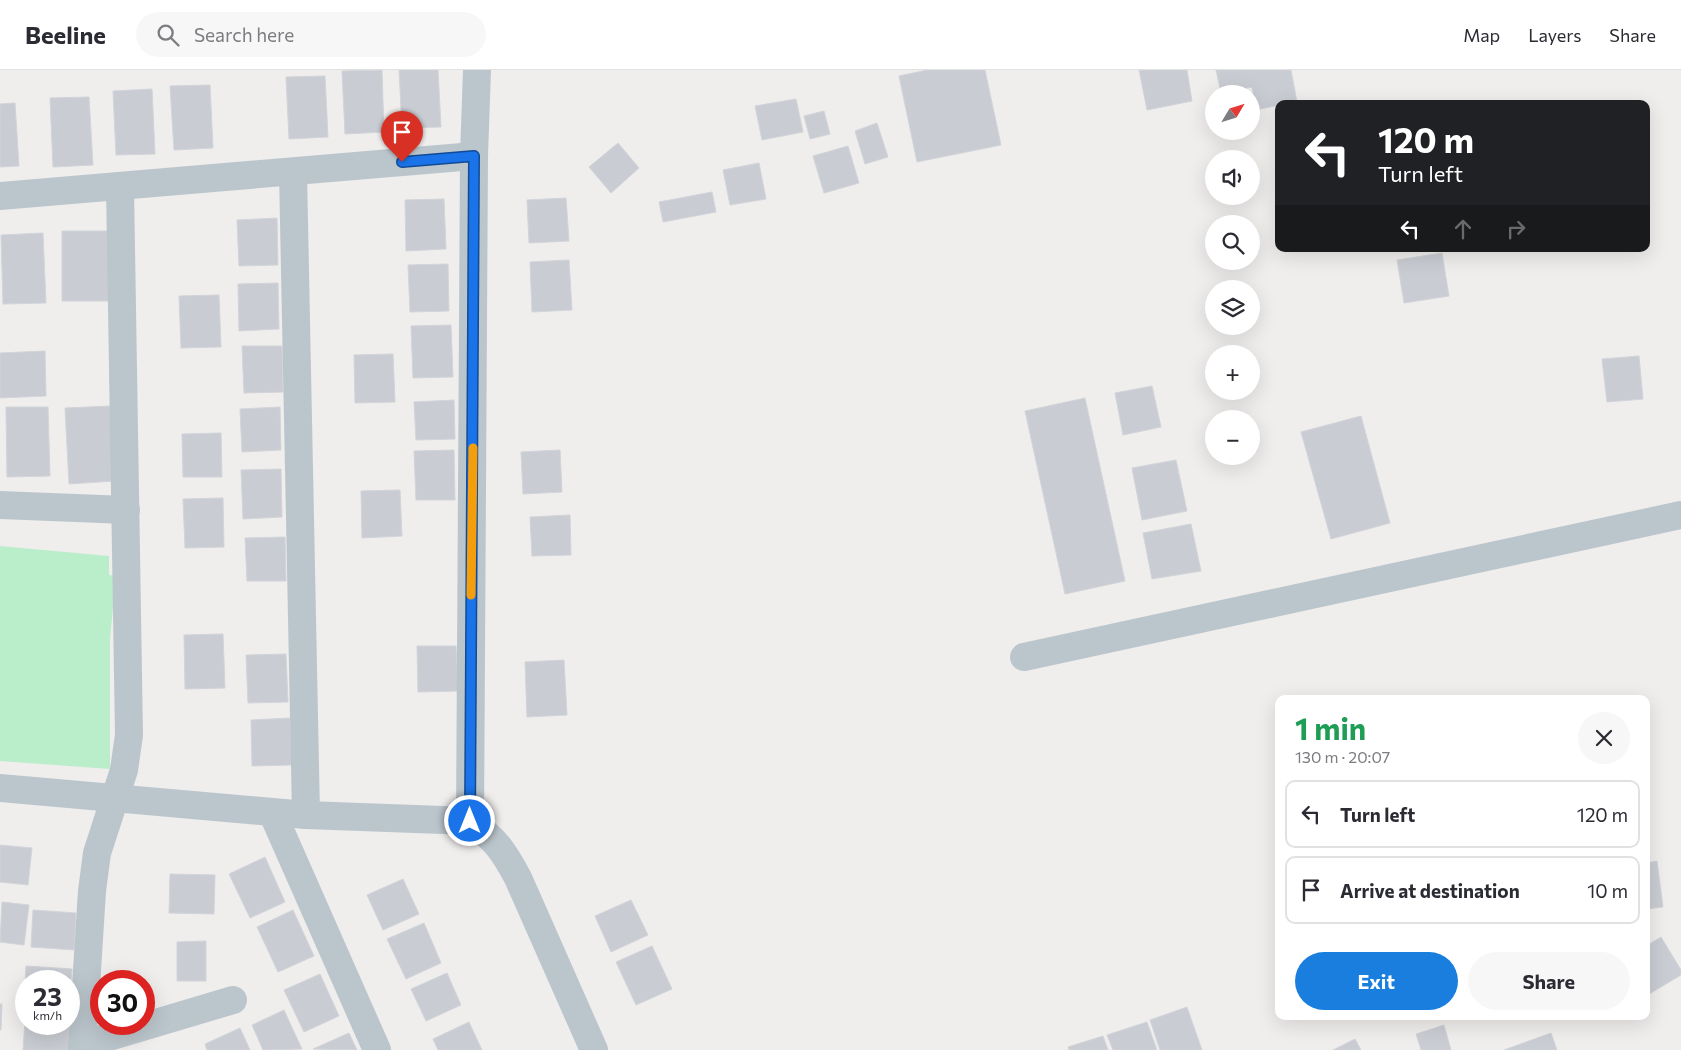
<!DOCTYPE html>
<html lang="en">
<head>
<meta charset="utf-8">
<style>
  :root { --surface:#fff; --page:#f7f7f7; --text:#2b2b33; --muted:#7c7c81; --line:#e1e1e2; --accent:#197edd }
  body { margin:0; font-family:Commissioner,sans-serif; background:var(--page); color:var(--text); height:100vh; display:flex; flex-direction:column; font-size:19px; white-space:nowrap }
  * { box-sizing:border-box; margin:0 }
  p { font-size:16px; color:var(--muted) }
  .icon { flex:none; width:28px; height:28px; fill:none; stroke:currentColor; stroke-width:2; stroke-linecap:round; stroke-linejoin:round }
  .map { position:relative; flex:1; overflow:hidden }
  .side { position:absolute; left:1275px; top:625px; width:375px; height:325px; display:flex; flex-direction:column; background:var(--surface); border-radius:10px; box-shadow:0 5px 20px #0002 }
  .side>* { flex:none }
  .banner { position:absolute; left:1275px; top:30px; width:375px; height:152px; border-radius:10px; box-shadow:0 5px 20px #0002; background:#202124; color:#fff; overflow:hidden }
  .needle { width:32px; rotate:52deg }
  .controls { position:absolute; left:1205px; top:15px; display:grid; gap:10px }
  .controls a { display:grid; place-items:center; width:55px; height:55px; border-radius:50%; background:var(--surface); box-shadow:0 5px 20px #0002; font-size:25px }
  .speed { position:absolute; left:15px; top:900px; display:flex; gap:10px; font-size:25px; font-weight:700; text-align:center }
  .speed>* { display:grid; place-content:center; width:65px; height:65px; border-radius:50%; background:var(--surface); box-shadow:0 5px 20px #0002; line-height:1 }
  .speed small { font-size:12px; font-weight:400 }
  .speed .limit { border:8px solid #d22; background:#fff; color:#111 }
  .pin { position:absolute; display:grid; place-items:center; width:42px; height:42px; color:#fff; margin:-51px -21px; border-radius:50% 50% 50% 0; rotate:-45deg; box-shadow:0 0 5px #0007 }
  .pin .icon { rotate:45deg }
  .me { position:absolute; width:55px; margin:-28px; rotate:0deg; stroke-linejoin:round; filter:drop-shadow(0 0 4px #0008) }
  .turn { display:flex; align-items:center; gap:18px; height:105px; padding:0 20px; font-size:22px }
  .turn .icon { width:65px; height:65px; stroke-width:2.5 }
  .turn b { display:block; font-size:35px; line-height:42px }
  .lanes { display:flex; align-items:center; height:48px; padding:0 20px; background:#0003; justify-content:center; gap:25px; direction:ltr }
  .lanes .off { opacity:.35 }
  .round { display:grid; place-items:center; flex:none; width:52px; height:52px; border-radius:26px; background:var(--page) }
  .overview { display:flex; align-items:center; justify-content:space-between; height:85px; padding:0 20px }
  h1 { font-size:30px; font-weight:700; line-height:38px; color:#1e9e55 }
  .button { display:flex; gap:10px; margin-top:auto; padding:10px 20px }
  .button a { flex:1; height:58px; border-radius:30px; background:var(--accent); color:#fff; font-size:20px; font-weight:700; line-height:58px; text-align:center }
  .button a+a { background:var(--page); color:var(--text) }
  ul { padding:0; list-style:none }
  li { display:flex; align-items:center; gap:15px; height:68px; margin:0 10px 8px; padding:0 10px; border:2px solid var(--line); border-radius:10px }
  li div { flex:1 }
  li b { display:block; font-size:19px }
  li em { font-style:normal }
  header { display:flex; align-items:center; gap:30px; box-sizing:border-box; height:70px; padding:0 25px; background:var(--surface); border-bottom:1px solid var(--line) }
  header strong { font-size:24px }
  nav { display:flex; gap:28px; margin-inline-start:auto; font-size:18px }
  .search { width:350px; height:45px; background:var(--page); display:flex; align-items:center; gap:12px; box-sizing:border-box; padding:0 18px; border-radius:28px; color:var(--muted); font-size:19px }
  .map>svg:first-child { display:block }
</style>
</head>
<body>
<header>
<strong>Beeline</strong>
<div class="search"><svg class="icon" aria-label="search" viewBox="0 0 24 24"><circle cx="10" cy="10" r="6"/><path d="M15 15l6 6"/></svg>Search here</div>
<nav><a>Map</a><a>Layers</a><a>Share</a></nav>
</header>
<div class="map">
<svg width="1681" height="980" viewBox="0 0 1681 980">
  <rect width="100%" height="100%" fill="#f0eded"/>
  <path fill="#baeeca" d="M0,476L109,486V505L116,506L110,569V699L0,691Z"/>
  <g fill="#c9ccd2" stroke="#d1d4d9">
    <path d="M382,0L384,62L345,64L342,1Z"/>
    <path d="M399,0H438L441,57L402,58Z"/>
    <path d="M927,0H985L1001,75L917,92L899,6Z"/>
    <path d="M1139,0H1187L1192,31L1147,40Z"/>
    <path d="M1216,0H1291L1297,32L1279,34V35L1256,40L1252,17L1221,23Z"/>
    <path d="M325,6L328,67L289,69L286,7Z"/>
    <path d="M210,15L213,78L174,80L170,16Z"/>
    <path d="M152,19L155,84L116,85L113,21Z"/>
    <path d="M89,27L93,95L53,97L50,28Z"/>
    <path d="M796,29L803,62L762,70L755,36Z"/>
    <path d="M15,33L19,96L0,97V34Z"/>
    <path d="M824,41L830,64L810,69L804,46Z"/>
    <path d="M877,53L888,87L865,94L855,61Z"/>
    <path d="M618,73L639,98L611,123L589,97Z"/>
    <path d="M848,76L859,113L824,123L813,86Z"/>
    <path d="M759,93L766,129L730,135L723,100Z"/>
    <path d="M712,122L716,142L663,152L659,132Z"/>
    <path d="M566,128L569,171L529,173L527,130Z"/>
    <path d="M444,129L446,179L406,181L405,130Z"/>
    <path d="M277,148L278,195L239,196L237,150Z"/>
    <path d="M62,161H108L109,231H62Z"/>
    <path d="M43,163L46,233L3,234L1,165Z"/>
    <path d="M1442,183L1449,226L1404,233L1397,190Z"/>
    <path d="M569,190L572,240L532,242L530,192Z"/>
    <path d="M448,194L449,241L410,242L408,195Z"/>
    <path d="M278,213L279,259L239,261L238,214Z"/>
    <path d="M219,225L221,277L181,278L179,226Z"/>
    <path d="M451,255L453,307L413,308L411,256Z"/>
    <path d="M242,276H282L283,322L244,323Z"/>
    <path d="M45,281L46,326L0,328V283Z"/>
    <path d="M393,284L395,332L355,333L354,285Z"/>
    <path d="M1639,286L1643,329L1607,332L1602,289Z"/>
    <path d="M1152,316L1161,357L1123,365L1115,323Z"/>
    <path d="M1085,328L1125,511L1065,524L1025,341Z"/>
    <path d="M454,330L455,369L416,370L414,332Z"/>
    <path d="M111,336L114,411L69,414L65,338Z"/>
    <path d="M6,337H48L50,406L7,407Z"/>
    <path d="M280,337L281,380L242,382L240,339Z"/>
    <path d="M1361,346L1390,453L1331,469L1301,362Z"/>
    <path d="M221,363L222,407H183L182,364Z"/>
    <path d="M454,380L455,430H416L414,381Z"/>
    <path d="M560,380L562,422L523,424L521,382Z"/>
    <path d="M1176,390L1187,441L1142,450L1132,398Z"/>
    <path d="M281,399L282,447L243,449L241,400Z"/>
    <path d="M400,420L402,466L362,468L361,421Z"/>
    <path d="M223,428L224,477L185,478L183,429Z"/>
    <path d="M570,445L571,485L532,486L530,447Z"/>
    <path d="M1191,454L1201,501L1152,509L1143,463Z"/>
    <path d="M285,467L286,511H247L245,468Z"/>
    <path d="M223,564L225,618L185,619L184,565Z"/>
    <path d="M417,576H456L458,621L418,622Z"/>
    <path d="M286,584L288,632L248,633L246,585Z"/>
    <path d="M564,590L567,645L527,647L525,592Z"/>
    <path d="M290,648L292,695L252,696L251,650Z"/>
    <path d="M0,775L32,778L28,815L0,812Z"/>
    <path d="M265,787L285,832L250,848L229,804Z"/>
    <path d="M1657,791L1663,837L1646,839V793Z"/>
    <path d="M170,804L215,805L214,844L169,843Z"/>
    <path d="M403,809L419,844L383,860L367,825Z"/>
    <path d="M631,830L648,865L611,882L595,846Z"/>
    <path d="M2,832L29,835L24,875L0,872Z"/>
    <path d="M33,840L76,843L74,880L31,877Z"/>
    <path d="M293,840L314,886L278,902L257,857Z"/>
    <path d="M424,853L441,893L406,909L387,869Z"/>
    <path d="M1661,867L1681,900V905L1646,926V876Z"/>
    <path d="M206,871V911H177V872Z"/>
    <path d="M652,876L672,919L636,935L616,892Z"/>
    <path d="M26,896L72,899L69,935V911H26V932H24Z"/>
    <path d="M447,903L461,935L426,951L411,919Z"/>
    <path d="M320,904L339,946L304,962L284,920Z"/>
    <path d="M0,934H2L1,960H0Z"/>
    <path d="M1187,937L1202,980H1160L1150,950Z"/>
    <path d="M284,940L302,979L263,980L252,955Z"/>
    <path d="M25,950H26V954H70L68,980H23Z"/>
    <path d="M469,952L482,980H438L433,969Z"/>
    <path d="M1147,952L1157,980H1113L1107,965Z"/>
    <path d="M1444,955L1451,980H1421L1416,964Z"/>
    <path d="M240,958L250,980H207L205,974Z"/>
    <path d="M349,963L357,980L313,979Z"/>
    <path d="M1551,963L1557,980H1504Z"/>
    <path d="M1103,966L1108,980H1069L1068,977Z"/>
    <path d="M1355,969L1361,980H1333Z"/>
  </g>
  <g fill="none" stroke-linecap="round" stroke-linejoin="round">
    <g stroke="#bbc6cc" stroke-width="28">
      <path d="M293,102L306,745"/>
      <path d="M0,126L474,86"/>
      <path d="M0,435L126,440"/>
      <path d="M1024,587L1681,445"/>
      <path d="M0,718L306,745L470,751C496,770 503,780 518,808L594,980"/>
      <path d="M272,742L377,980"/>
      <path d="M470,751L474,86L477,0"/>
      <path d="M82,975L233,930"/>
      <path d="M82,980L92,821L97,783L124,700L129,665L120,116"/>
    </g>
  </g>
  <g fill="none" stroke-linecap="round" stroke-linejoin="round">
    <defs>
      <path id="route" d="M402,92L474,86L470,751"/>
    </defs>
    <use href="#route" stroke="#114b97" stroke-width="12"/>
    <use href="#route" stroke="#1a73e8" stroke-width="9"/>
    <path stroke="#f59e0b" stroke-width="9" d="M471,525L473,378"/>
  </g>
</svg>
<div class="controls">
<a><svg class="needle" viewBox="-14 -14 28 28"><path d="M0-13l5 13h-10z" fill="#e53935"/><path d="M0 13l5-13h-10z" fill="#7c7c81"/></svg></a>
<a><svg class="icon" aria-label="sound" viewBox="0 0 24 24"><path d="M4 9h4l5-4v14l-5-4H4zM17 9q2 3 0 6"/></svg></a>
<a><svg class="icon" aria-label="search" viewBox="0 0 24 24"><circle cx="10" cy="10" r="6"/><path d="M15 15l6 6"/></svg></a>
<a><svg class="icon" aria-label="layers" viewBox="0 0 24 24"><path d="M12 4l9 5-9 5-9-5zM3 14l9 5 9-5"/></svg></a>
<a>+</a>
<a>−</a>
</div>
<div class="speed"><div>23<small>km/h</small></div><div class="limit">30</div></div>
<div class="pin" style="left:402px;top:92px;background:#d93025"><svg class="icon" aria-label="arrive" viewBox="0 0 24 24"><path d="M6 21V4h12l-3 4 3 4H6"/></svg></div>
<svg class="me" style="left:470px;top:751px" viewBox="-20 -20 40 40"><circle r="17" fill="#1a73e8" stroke="#fff" stroke-width="3"/><path d="M0-11L8 9 0 5-8 9z" fill="#fff"/></svg>
<div class="banner">
<div class="turn"><svg class="icon" aria-label="left" viewBox="0 0 24 24"><path d="M17 20v-9H6M10 6l-5 5 5 5"/></svg><div><b>120 m</b>Turn left</div></div>
<div class="lanes"><svg class="icon" aria-label="left" viewBox="0 0 24 24"><path d="M17 20v-9H6M10 6l-5 5 5 5"/></svg><svg class="icon off" aria-label="ahead" viewBox="0 0 24 24"><path d="M12 20V5M6 11l6-6 6 6"/></svg><svg class="icon off" aria-label="right" viewBox="0 0 24 24"><path d="M7 20v-9h11M14 6l5 5-5 5"/></svg></div>
</div>
<section class="side">
<div class="overview"><div><h1>1 min</h1><p>130 m · 20:07</p></div><a class="round"><svg class="icon" aria-label="close" viewBox="0 0 24 24"><path d="M6 6l12 12M18 6L6 18"/></svg></a></div>
<ul>
<li><svg class="icon" aria-label="left" viewBox="0 0 24 24"><path d="M17 20v-9H6M10 6l-5 5 5 5"/></svg><div><b>Turn left</b></div><em>120 m</em></li>
<li><svg class="icon" aria-label="arrive" viewBox="0 0 24 24"><path d="M6 21V4h12l-3 4 3 4H6"/></svg><div><b>Arrive at destination</b></div><em>10 m</em></li>
</ul>
<div class="button"><a>Exit</a><a>Share</a></div>
</section>
</div>
</body>
</html>
